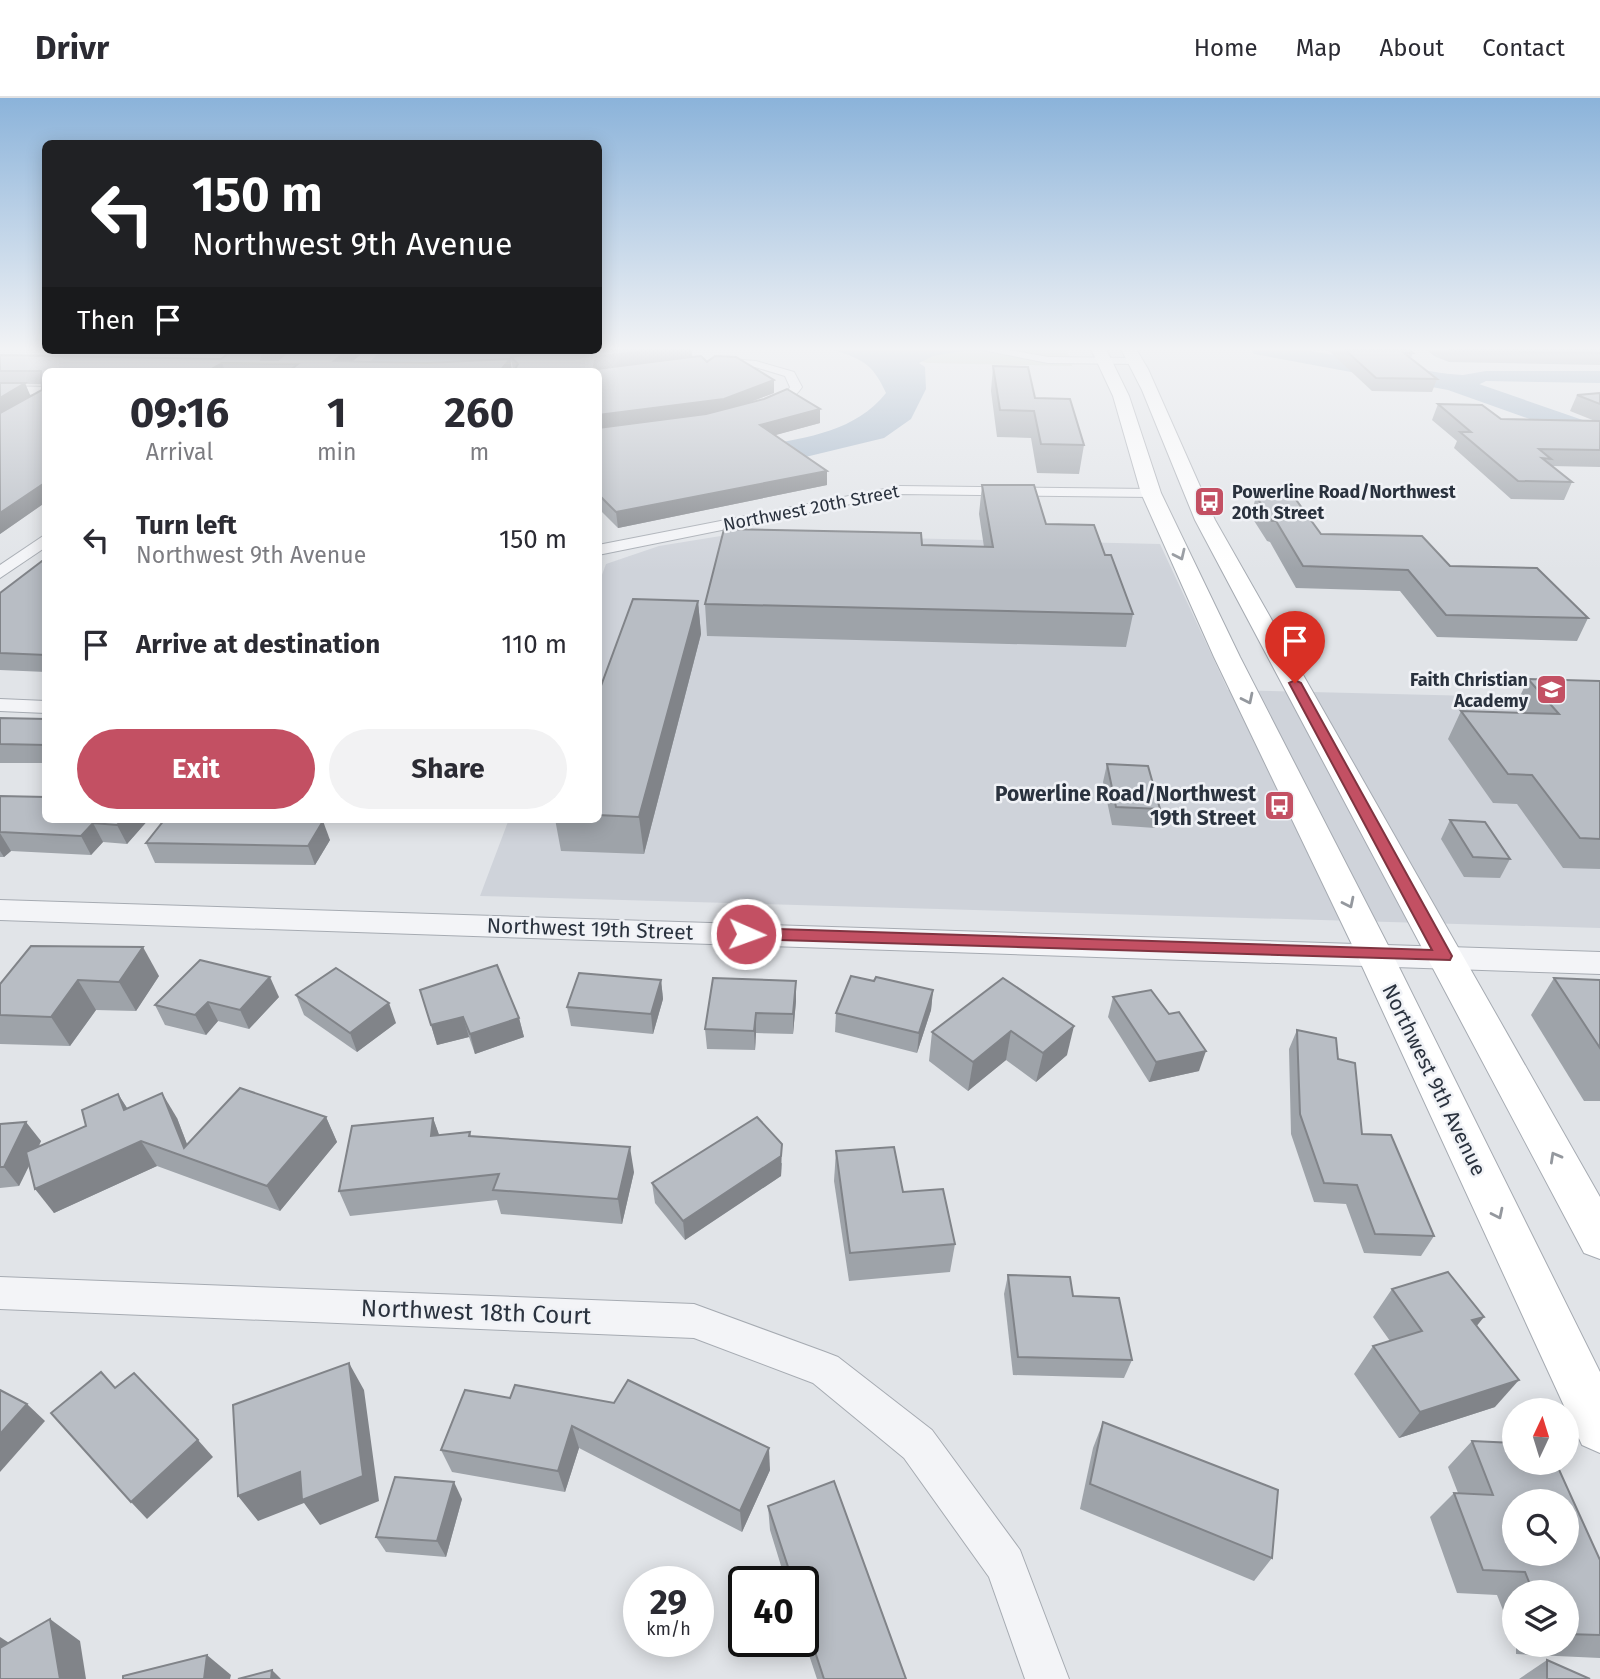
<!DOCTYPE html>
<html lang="en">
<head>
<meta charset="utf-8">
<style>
  :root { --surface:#fff; --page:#f2f2f3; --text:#2b2b33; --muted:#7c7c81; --line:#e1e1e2; --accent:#c35063 }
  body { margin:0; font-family:"Fira Sans",sans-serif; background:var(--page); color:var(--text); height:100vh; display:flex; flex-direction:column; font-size:26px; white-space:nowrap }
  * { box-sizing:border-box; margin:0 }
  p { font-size:23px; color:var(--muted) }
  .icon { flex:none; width:38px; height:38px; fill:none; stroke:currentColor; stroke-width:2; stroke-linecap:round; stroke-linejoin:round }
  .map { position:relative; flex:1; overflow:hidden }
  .details { position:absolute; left:42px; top:270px; width:560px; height:455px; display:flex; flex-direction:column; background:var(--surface); border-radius:10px; box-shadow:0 4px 18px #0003 }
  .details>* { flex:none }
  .hud { position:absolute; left:42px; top:42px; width:560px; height:214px; border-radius:10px; box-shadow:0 4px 18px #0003; background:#202124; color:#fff; overflow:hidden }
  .needle { width:46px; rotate:4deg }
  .fabs { position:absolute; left:1502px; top:1300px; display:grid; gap:14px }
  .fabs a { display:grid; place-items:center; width:77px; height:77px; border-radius:50%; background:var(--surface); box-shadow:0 4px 18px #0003; font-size:35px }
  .speed { position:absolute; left:623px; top:1468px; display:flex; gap:14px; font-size:35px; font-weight:700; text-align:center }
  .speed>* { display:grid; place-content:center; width:91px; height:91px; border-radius:50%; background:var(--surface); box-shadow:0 4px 18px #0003; line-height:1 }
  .speed small { font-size:18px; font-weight:400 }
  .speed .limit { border:4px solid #111; border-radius:10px; background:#fff; color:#111 }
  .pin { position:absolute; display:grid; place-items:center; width:60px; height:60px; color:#fff; margin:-72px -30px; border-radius:50% 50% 50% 0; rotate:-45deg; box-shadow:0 0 7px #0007 }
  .pin .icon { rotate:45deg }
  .me { position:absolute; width:77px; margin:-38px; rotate:92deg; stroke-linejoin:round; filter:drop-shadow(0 0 5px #0008) }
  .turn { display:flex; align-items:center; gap:24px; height:147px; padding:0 35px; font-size:32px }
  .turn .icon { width:91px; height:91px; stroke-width:2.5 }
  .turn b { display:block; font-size:49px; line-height:60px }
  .then { display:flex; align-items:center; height:66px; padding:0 35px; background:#0003; gap:14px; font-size:26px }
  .eta { display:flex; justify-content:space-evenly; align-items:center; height:119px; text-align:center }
  .eta b { font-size:42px; font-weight:700; line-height:49px }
  .cta { display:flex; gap:14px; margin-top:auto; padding:14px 35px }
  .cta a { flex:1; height:80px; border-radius:42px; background:var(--accent); color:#fff; font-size:28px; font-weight:700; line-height:80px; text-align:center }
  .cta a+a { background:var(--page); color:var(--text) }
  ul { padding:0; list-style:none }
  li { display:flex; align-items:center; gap:21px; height:105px; padding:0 35px }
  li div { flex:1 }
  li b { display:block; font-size:26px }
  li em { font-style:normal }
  header { display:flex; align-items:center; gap:42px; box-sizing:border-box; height:98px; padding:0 35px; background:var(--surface); border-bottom:2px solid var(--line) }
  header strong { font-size:33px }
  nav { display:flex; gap:38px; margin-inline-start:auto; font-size:24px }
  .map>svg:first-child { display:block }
</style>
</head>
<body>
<header>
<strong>Drivr</strong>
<nav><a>Home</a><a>Map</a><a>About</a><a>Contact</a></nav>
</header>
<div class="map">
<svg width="1600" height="1581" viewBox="0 0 1600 1581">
  <rect width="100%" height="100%" fill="#e1e4e8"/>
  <path fill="#cfd3da" d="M733,436L1160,446L1228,592L1600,601V830L480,798L509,721H598L599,485L606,466L659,448Z"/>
  <path fill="#c6d1c2" d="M883,251H1067L1072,268L927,265Z"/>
  <g fill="#9fb2c5">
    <path d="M831,251H975L933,258L919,265L925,269L926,291L911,321L884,340L793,362L743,351C794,341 852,338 886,295C872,264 861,261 831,251Z"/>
    <path d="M503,252H588L480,269H364L378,256L430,258Z"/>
    <path d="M1486,273H1600V285L1486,283L1476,288L1424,274L1463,277Z"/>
  </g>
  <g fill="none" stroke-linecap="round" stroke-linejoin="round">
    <path fill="#9fb2c5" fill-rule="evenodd" d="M1251,251H1299L1453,277L1600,328V346L1448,292L1254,256Z"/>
    <defs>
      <g id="minor">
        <path d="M977,251H1004L1048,259L1135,260L1141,263L1135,266L1048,265Z"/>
        <path d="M714,260L756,263L794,274L802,289C794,302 774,312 759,311V305L787,295L790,289L785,278L755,269L710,265L708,263Z"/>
        <path d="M0,288L46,289V297L0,296Z"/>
        <path d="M900,388L1151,391L1158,395L1151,399L900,396L598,457V447Z"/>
        <path d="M46,436V449L0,480V467Z"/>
        <path d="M0,601L46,603V615L0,613Z"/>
        <path d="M0,1179L694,1206L825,1254L838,1259L932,1332L1020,1452L1069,1581H1025L989,1479L904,1360L813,1285L694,1240L0,1211Z"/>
      </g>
      <path id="tertiary" d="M0,802L1600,854V876L0,822Z"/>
      <g id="secondary">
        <path d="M1091,251H1106L1129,298L1161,395L1240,559L1392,855L1600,1274V1355L1582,1347L1356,855L1214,559L1141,395L1113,298Z"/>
        <path d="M1121,251H1136L1148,271L1215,422L1600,1099V1161L1584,1155L1195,422L1142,292Z"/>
      </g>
    </defs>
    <use href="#minor" stroke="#a6abb2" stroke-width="2"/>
    <use href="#tertiary" stroke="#a6abb2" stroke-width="2"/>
    <use href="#secondary" stroke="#a6abb2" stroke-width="2"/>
    <use href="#minor" fill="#f3f4f7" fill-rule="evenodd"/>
    <use href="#tertiary" fill="#f3f4f7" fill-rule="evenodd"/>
    <use href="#secondary" fill="#fff" fill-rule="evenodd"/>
  </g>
  <g fill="#9ea3a9" fill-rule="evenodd">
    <path d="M598,251H691L692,259L707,264L774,282V295L748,305L820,325L775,337L827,373V387L618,430L598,410V273H514L513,272L511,259Z"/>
    <path d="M1327,251H1409L1413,255L1411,260L1437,281L1432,294L1372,293Z"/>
    <path d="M1426,251H1600V267L1449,264L1434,258Z"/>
    <path d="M290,252H359L360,257L353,263L427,265L510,261L512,273H46V404L0,436V257L221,261L290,252L276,262H278ZM25,286H41L42,292L30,298Z"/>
    <path d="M993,268L1035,300L1084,347L1079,376L1037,375L1031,340L997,339L991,293Z"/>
    <path d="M1600,295V369L1551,368L1572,384L1564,402L1511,401L1454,350L1457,343L1432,322L1438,306L1501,321L1595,323L1570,313L1577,297Z"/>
    <path d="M982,387L1046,426L1105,457L1133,516L1126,549L707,538L705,506L922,447L984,449L979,416Z"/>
    <path d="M1256,398L1321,436L1450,468L1588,520L1577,543L1437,539L1400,493L1296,490L1270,444L1267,443L1251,418Z"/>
    <path d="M46,460V574L0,572V495Z"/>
    <path d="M698,503L701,536L644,756L561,753L555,721H598V596Z"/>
    <path d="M1528,581L1600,583V771L1563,770L1517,706L1493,705L1448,641L1461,613L1520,615L1515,609Z"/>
    <path d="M0,620L46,621V665H0Z"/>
    <path d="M1107,666L1160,711L1155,730L1112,727L1103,684Z"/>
    <path d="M0,698L46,721H149L127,746L103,744L91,757L11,753L4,759H0Z"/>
    <path d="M310,722L330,742L315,767L155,765L146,745Z"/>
    <path d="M1450,722L1510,761L1500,780L1464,779L1441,741Z"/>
    <path d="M159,878L136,913L96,912L70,948L0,946V886Z"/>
    <path d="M1003,880L1067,957L1036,984L1006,962L968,993L929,963L932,934Z"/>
    <path d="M1554,880L1600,882V1003H1584L1531,917Z"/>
    <path d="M661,882L663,901L653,936L571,928L567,909Z"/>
    <path d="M796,883V903L793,936L756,935L755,952L707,951L705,931Z"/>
    <path d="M874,883L933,892L931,912L917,955L835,934L836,915Z"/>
    <path d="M296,897L396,925L357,954L304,917Z"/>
    <path d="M279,899L249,931L218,923L206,937L165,927L155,907Z"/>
    <path d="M1113,899L1199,973L1149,984L1108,919Z"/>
    <path d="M519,920L524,939L475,956L469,939L437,947L431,927Z"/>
    <path d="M1297,932L1338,961L1362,1036L1434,1138L1421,1158L1364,1155L1346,1106L1314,1104L1291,1036L1289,951Z"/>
    <path d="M118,996L127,1010L177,1020L187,1046L326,1019L337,1044L280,1113L157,1068L54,1115L29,1068L19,1088L0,1090V1026L41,1043L39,1048L86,1028Z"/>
    <path d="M433,1020L439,1037L470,1034L471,1038L634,1074L622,1126L501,1116L497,1102L350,1118L339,1093Z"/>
    <path d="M836,1053L903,1094L955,1146L950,1174L849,1183L834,1083Z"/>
    <path d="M782,1065L781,1078L685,1142L655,1105L652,1085Z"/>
    <path d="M1008,1177L1073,1198L1132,1262L1124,1280L1013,1277L1004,1196Z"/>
    <path d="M1392,1191L1476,1228L1495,1309L1399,1340L1354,1276L1373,1248L1390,1243L1373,1219Z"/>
    <path d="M465,1292L770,1372L742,1434L579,1350L565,1394L452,1374L441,1352Z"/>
    <path d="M1103,1324L1272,1460L1254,1483L1080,1411L1093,1350Z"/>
    <path d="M1472,1343L1600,1462V1560L1516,1556V1547H1566V1494H1514V1540L1497,1497L1457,1495L1430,1419L1454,1395H1458L1448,1369Z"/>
    <path d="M462,1401L446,1459L386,1454L376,1439Z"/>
    <path d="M768,1408L906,1581H817L803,1539V1484H786L770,1432Z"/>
    <path d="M1547,1562L1590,1581H1519Z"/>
  </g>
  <g fill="#818489">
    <path d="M659,251H691L692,260L598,271L594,268L596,259Z"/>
    <path d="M270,252H290L272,266L261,262L262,258Z"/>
    <path d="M348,252H359L360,257L340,273L334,263Z"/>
    <path d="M510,261L512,273H500Z"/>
    <path d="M222,265L225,273H208Z"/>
    <path d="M774,282V295L724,314L598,331V317Z"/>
    <path d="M25,285L31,299L0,317V300Z"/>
    <path d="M820,311V325L761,341L760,327Z"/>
    <path d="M827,373V387L618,430L616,414Z"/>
    <path d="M46,384V404L0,436V415Z"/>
    <path d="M698,503L701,536L644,756L639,719Z"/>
    <path d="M123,721H149L127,746L117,727Z"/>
    <path d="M323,723L330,742L315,767L308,748Z"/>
    <path d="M93,725L103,744L91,757L81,738Z"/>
    <path d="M0,735L11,753L4,759L0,753Z"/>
    <path d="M143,849L159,878L136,913L119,884Z"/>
    <path d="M270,879L279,899L249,931L240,912Z"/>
    <path d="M78,882L96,912L70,948L51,919Z"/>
    <path d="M661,882L663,901L653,936L651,916Z"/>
    <path d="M796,883V903L793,936V916Z"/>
    <path d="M933,892L931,912L917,955L919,935Z"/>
    <path d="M208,904L218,923L206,937L195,917Z"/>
    <path d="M389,905L396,925L357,954L350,935Z"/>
    <path d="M756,915V935L755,952L754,933Z"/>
    <path d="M463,919L469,939L437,947L431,927Z"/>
    <path d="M519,920L524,939L475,956L470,936Z"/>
    <path d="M1074,928L1067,957L1036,984L1043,955Z"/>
    <path d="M1011,933L1006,962L968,993L973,964Z"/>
    <path d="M1206,953L1199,973L1149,984L1156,964Z"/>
    <path d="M162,995L177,1020L193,1062L184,1050Z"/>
    <path d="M118,996L134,1021L124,1012Z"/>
    <path d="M326,1019L337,1044L280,1113L267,1088Z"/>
    <path d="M433,1020L442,1045L431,1038Z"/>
    <path d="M26,1024L41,1043L19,1088L4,1069Z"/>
    <path d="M141,1043L157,1068L54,1115L35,1091Z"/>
    <path d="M782,1046L781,1078L685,1142L683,1123Z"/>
    <path d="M630,1049L634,1074L622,1126L618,1101Z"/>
    <path d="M1484,1219L1462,1246L1472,1222Z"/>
    <path d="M349,1265L364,1292L379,1403L320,1427L304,1405L258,1423L238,1398Z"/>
    <path d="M1519,1282L1495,1309L1399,1340L1420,1314Z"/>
    <path d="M27,1306L45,1323L0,1374V1336Z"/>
    <path d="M572,1328L579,1350L565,1394L558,1373Z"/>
    <path d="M198,1342L213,1359L147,1421L131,1404Z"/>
    <path d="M769,1350L770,1372L742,1434L740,1413Z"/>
    <path d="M454,1384L462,1401L446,1459L437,1443Z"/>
    <path d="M50,1521L80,1543L86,1581H60Z"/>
    <path d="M0,1539L17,1550L0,1564Z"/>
    <path d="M207,1557L231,1577L230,1581H204Z"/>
    <path d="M272,1572L281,1581H271Z"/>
  </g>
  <g fill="#b8bdc4" stroke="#818489" stroke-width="2" fill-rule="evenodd">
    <path d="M659,251L596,259L594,268L597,271L691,259L701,258L707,264L715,258L736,259L774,282L724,301L598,317V273H514L518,266L511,259L557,252Z"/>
    <path d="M1344,251H1409L1413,255H1404L1437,281L1376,280Z"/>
    <path d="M1449,251H1600V255L1453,253Z"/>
    <path d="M233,252H270L262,258L261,262H278L290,252H348L334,263L427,265L510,261L500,273H289L298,266L222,265L208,273H46V384L0,415V315L42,292L41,273H0V257L221,261Z"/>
    <path d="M993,268L1028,269L1035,300L1070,301L1084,347L1041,346L1034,313L1000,312Z"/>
    <path d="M0,285H25L0,300Z"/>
    <path d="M787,291L820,311L760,327L827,373L616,414L598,396V330L706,316L764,301Z"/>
    <path d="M1600,295V306L1577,297Z"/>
    <path d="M1438,306L1482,307L1501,321L1600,323V352L1539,351L1551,361L1542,360L1572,384L1518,383L1460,334H1471Z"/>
    <path d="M982,387H1034L1046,426L1094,427L1105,457H1111L1133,516L705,506L724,431L921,435L922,447L993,449Z"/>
    <path d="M1256,398L1294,399L1321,436L1422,438L1450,468L1537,470L1588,520L1446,517L1408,472L1303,468L1276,423H1272Z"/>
    <path d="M46,460V557L0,555V495Z"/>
    <path d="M633,501L698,503L639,719L598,717V596Z"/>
    <path d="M1528,581L1600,583V741L1580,740L1532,677L1508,676L1461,613L1559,616Z"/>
    <path d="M0,620L46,621V647L0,646Z"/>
    <path d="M1107,666L1148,668L1160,711L1116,709Z"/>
    <path d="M0,698L46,699V721H123L117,727L93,725L81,738L0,734Z"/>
    <path d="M165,721H299L298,722L323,723L308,748L146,745Z"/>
    <path d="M1450,722L1485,724L1510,761L1473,759Z"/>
    <path d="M31,848L143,849L119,884L78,882L51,919L0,917V886Z"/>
    <path d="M200,862L270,879L240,912L208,904L195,917L155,907Z"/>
    <path d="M497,867L519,920L470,936L463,919L431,927L420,892Z"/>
    <path d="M336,870L389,905L350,935L296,897Z"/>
    <path d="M579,875L661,882L651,916L567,909Z"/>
    <path d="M851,878L874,883L876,879L933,892L919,935L836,915Z"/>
    <path d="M713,880L796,883L793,916L756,915L754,933L705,931Z"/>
    <path d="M1003,880L1074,928L1043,955L1011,933L973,964L932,934Z"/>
    <path d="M1554,880L1600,882V950Z"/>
    <path d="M1151,892L1169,916L1179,914L1206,953L1156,964L1113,899Z"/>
    <path d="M1297,932L1336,940L1338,961L1355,965L1362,1036L1391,1037L1434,1138L1375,1136L1357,1087L1324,1085L1300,1016Z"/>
    <path d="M240,990L326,1019L267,1088L141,1043L35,1091L26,1054L86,1028L82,1012L118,996L124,1012L162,995L184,1050Z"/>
    <path d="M757,1019L782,1046L781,1058L683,1123L652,1085Z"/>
    <path d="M433,1020L431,1038L470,1034L469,1038L630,1049L618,1101L493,1092L499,1076L339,1093L352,1028Z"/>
    <path d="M26,1024L4,1069H0V1026Z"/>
    <path d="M894,1049L903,1094L943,1091L955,1146L850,1155L836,1053Z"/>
    <path d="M1448,1174L1484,1219L1472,1222L1519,1282L1420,1314L1373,1248L1422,1233L1392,1191Z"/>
    <path d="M1008,1177L1070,1179L1073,1198L1119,1200L1132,1262L1018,1259Z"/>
    <path d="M349,1265L363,1378L302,1402L300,1374L238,1398L233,1307Z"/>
    <path d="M101,1274L115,1290L134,1275L198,1342L131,1404L51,1315Z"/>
    <path d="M628,1282L769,1350L740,1413L572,1328L558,1373L441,1352L465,1292L510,1300L515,1287L614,1305Z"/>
    <path d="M0,1292L27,1306L0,1336Z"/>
    <path d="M1103,1324L1278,1392L1272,1460L1090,1386Z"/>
    <path d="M1472,1343L1514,1345V1365H1556L1600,1462V1537L1566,1536V1494H1533L1525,1474L1483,1472L1454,1395L1493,1397ZM1514,1404H1566V1456H1514Z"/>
    <path d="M395,1379L454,1384L437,1443L376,1439Z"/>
    <path d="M834,1383L906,1581H824L803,1517V1484H793L768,1408Z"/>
    <path d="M50,1521L60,1581H0V1550Z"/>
    <path d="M207,1557L204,1581H123V1578Z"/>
    <path d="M1547,1562L1590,1581H1547Z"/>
    <path d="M272,1572L271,1581H238Z"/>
  </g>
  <defs><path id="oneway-chevron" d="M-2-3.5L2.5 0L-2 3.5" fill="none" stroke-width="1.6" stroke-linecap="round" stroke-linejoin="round" transform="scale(1.75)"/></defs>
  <g stroke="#94989e">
    <use href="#oneway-chevron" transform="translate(1180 457) rotate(65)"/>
    <use href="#oneway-chevron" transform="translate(1248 601) rotate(64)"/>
    <use href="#oneway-chevron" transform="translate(1349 805) rotate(64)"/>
    <use href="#oneway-chevron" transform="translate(1555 1059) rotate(-119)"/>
    <use href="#oneway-chevron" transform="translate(1498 1116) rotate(64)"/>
  </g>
  <linearGradient id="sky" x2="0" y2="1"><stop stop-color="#8bb3da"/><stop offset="0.53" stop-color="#f2f3f5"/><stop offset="1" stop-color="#f2f3f5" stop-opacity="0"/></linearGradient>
  <rect width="1600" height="473" fill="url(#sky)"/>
  <path fill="#c35063" stroke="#7f3440" stroke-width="2" d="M1295,582L1301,585L1452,858L1450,862L746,841L738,836L746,830L1432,852L1289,585Z"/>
  <defs>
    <symbol id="bus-square" viewBox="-11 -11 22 22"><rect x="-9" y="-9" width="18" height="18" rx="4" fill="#c35063" stroke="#f0f2f6"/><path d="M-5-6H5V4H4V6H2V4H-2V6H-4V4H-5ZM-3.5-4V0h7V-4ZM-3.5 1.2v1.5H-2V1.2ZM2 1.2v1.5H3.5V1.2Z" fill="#fff"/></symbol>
    <symbol id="school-square" viewBox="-11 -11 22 22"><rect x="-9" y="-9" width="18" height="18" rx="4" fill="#c35063" stroke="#f0f2f6"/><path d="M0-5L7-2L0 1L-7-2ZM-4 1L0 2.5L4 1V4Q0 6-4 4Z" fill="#fff"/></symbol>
  </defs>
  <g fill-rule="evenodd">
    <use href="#bus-square" x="1192" y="386" width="35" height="35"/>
    <use href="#school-square" x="1534" y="574" width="35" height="35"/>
    <use href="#bus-square" x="1262" y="690" width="35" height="35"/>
  </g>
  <g text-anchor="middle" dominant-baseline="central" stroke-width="5" stroke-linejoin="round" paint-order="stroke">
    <g font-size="18" font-weight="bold" fill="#2a323e" stroke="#f0f2f6" text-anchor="start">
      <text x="1232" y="394">Powerline Road/Northwest<tspan x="1232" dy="21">20th Street</tspan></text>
      <text x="1528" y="582" text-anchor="end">Faith Christian<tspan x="1528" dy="21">Academy</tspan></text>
    </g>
    <g font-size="18" fill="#2a323e" stroke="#f0f2f6">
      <text transform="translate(811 410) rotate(-11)">Northwest 20th Street</text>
    </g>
    <g font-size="21" font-weight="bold" fill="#2a323e" stroke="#f0f2f6" text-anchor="end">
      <text x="1256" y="696">Powerline Road/Northwest<tspan x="1256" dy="24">19th Street</tspan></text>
    </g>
    <g font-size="21" fill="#2a323e" stroke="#f0f2f6">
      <text transform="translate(590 831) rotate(2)">Northwest 19th Street</text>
      <text transform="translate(1434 982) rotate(64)">Northwest 9th Avenue</text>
    </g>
    <g font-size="24" fill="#2a323e" stroke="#f0f2f6">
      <text transform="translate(476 1214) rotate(2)">Northwest 18th Court</text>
    </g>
  </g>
</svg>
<div class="fabs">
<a><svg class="needle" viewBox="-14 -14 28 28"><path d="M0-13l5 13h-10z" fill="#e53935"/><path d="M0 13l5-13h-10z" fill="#7c7c81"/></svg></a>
<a><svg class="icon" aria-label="search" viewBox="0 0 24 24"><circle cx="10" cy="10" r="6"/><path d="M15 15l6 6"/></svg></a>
<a><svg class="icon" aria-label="layers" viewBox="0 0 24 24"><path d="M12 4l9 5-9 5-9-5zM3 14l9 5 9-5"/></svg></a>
</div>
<div class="speed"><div>29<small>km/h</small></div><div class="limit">40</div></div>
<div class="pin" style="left:1295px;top:585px;background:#d93025"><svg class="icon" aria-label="arrive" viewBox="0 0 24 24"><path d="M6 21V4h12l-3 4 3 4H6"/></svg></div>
<svg class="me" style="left:746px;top:836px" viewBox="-20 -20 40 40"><circle r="17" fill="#c35063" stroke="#fff" stroke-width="3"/><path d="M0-11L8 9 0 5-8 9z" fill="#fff"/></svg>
<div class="hud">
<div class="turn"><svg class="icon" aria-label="left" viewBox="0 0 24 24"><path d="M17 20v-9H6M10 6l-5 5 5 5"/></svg><div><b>150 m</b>Northwest 9th Avenue</div></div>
<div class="then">Then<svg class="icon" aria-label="arrive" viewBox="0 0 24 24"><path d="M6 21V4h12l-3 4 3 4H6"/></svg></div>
</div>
<section class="details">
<div class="eta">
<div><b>09:16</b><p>Arrival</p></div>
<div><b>1</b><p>min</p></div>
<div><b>260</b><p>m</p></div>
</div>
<ul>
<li><svg class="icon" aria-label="left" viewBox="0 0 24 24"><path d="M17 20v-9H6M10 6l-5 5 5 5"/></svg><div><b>Turn left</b><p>Northwest 9th Avenue</p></div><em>150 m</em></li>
<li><svg class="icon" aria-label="arrive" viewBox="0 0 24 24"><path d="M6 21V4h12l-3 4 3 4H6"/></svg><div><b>Arrive at destination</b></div><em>110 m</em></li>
</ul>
<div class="cta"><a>Exit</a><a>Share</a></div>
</section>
</div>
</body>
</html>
